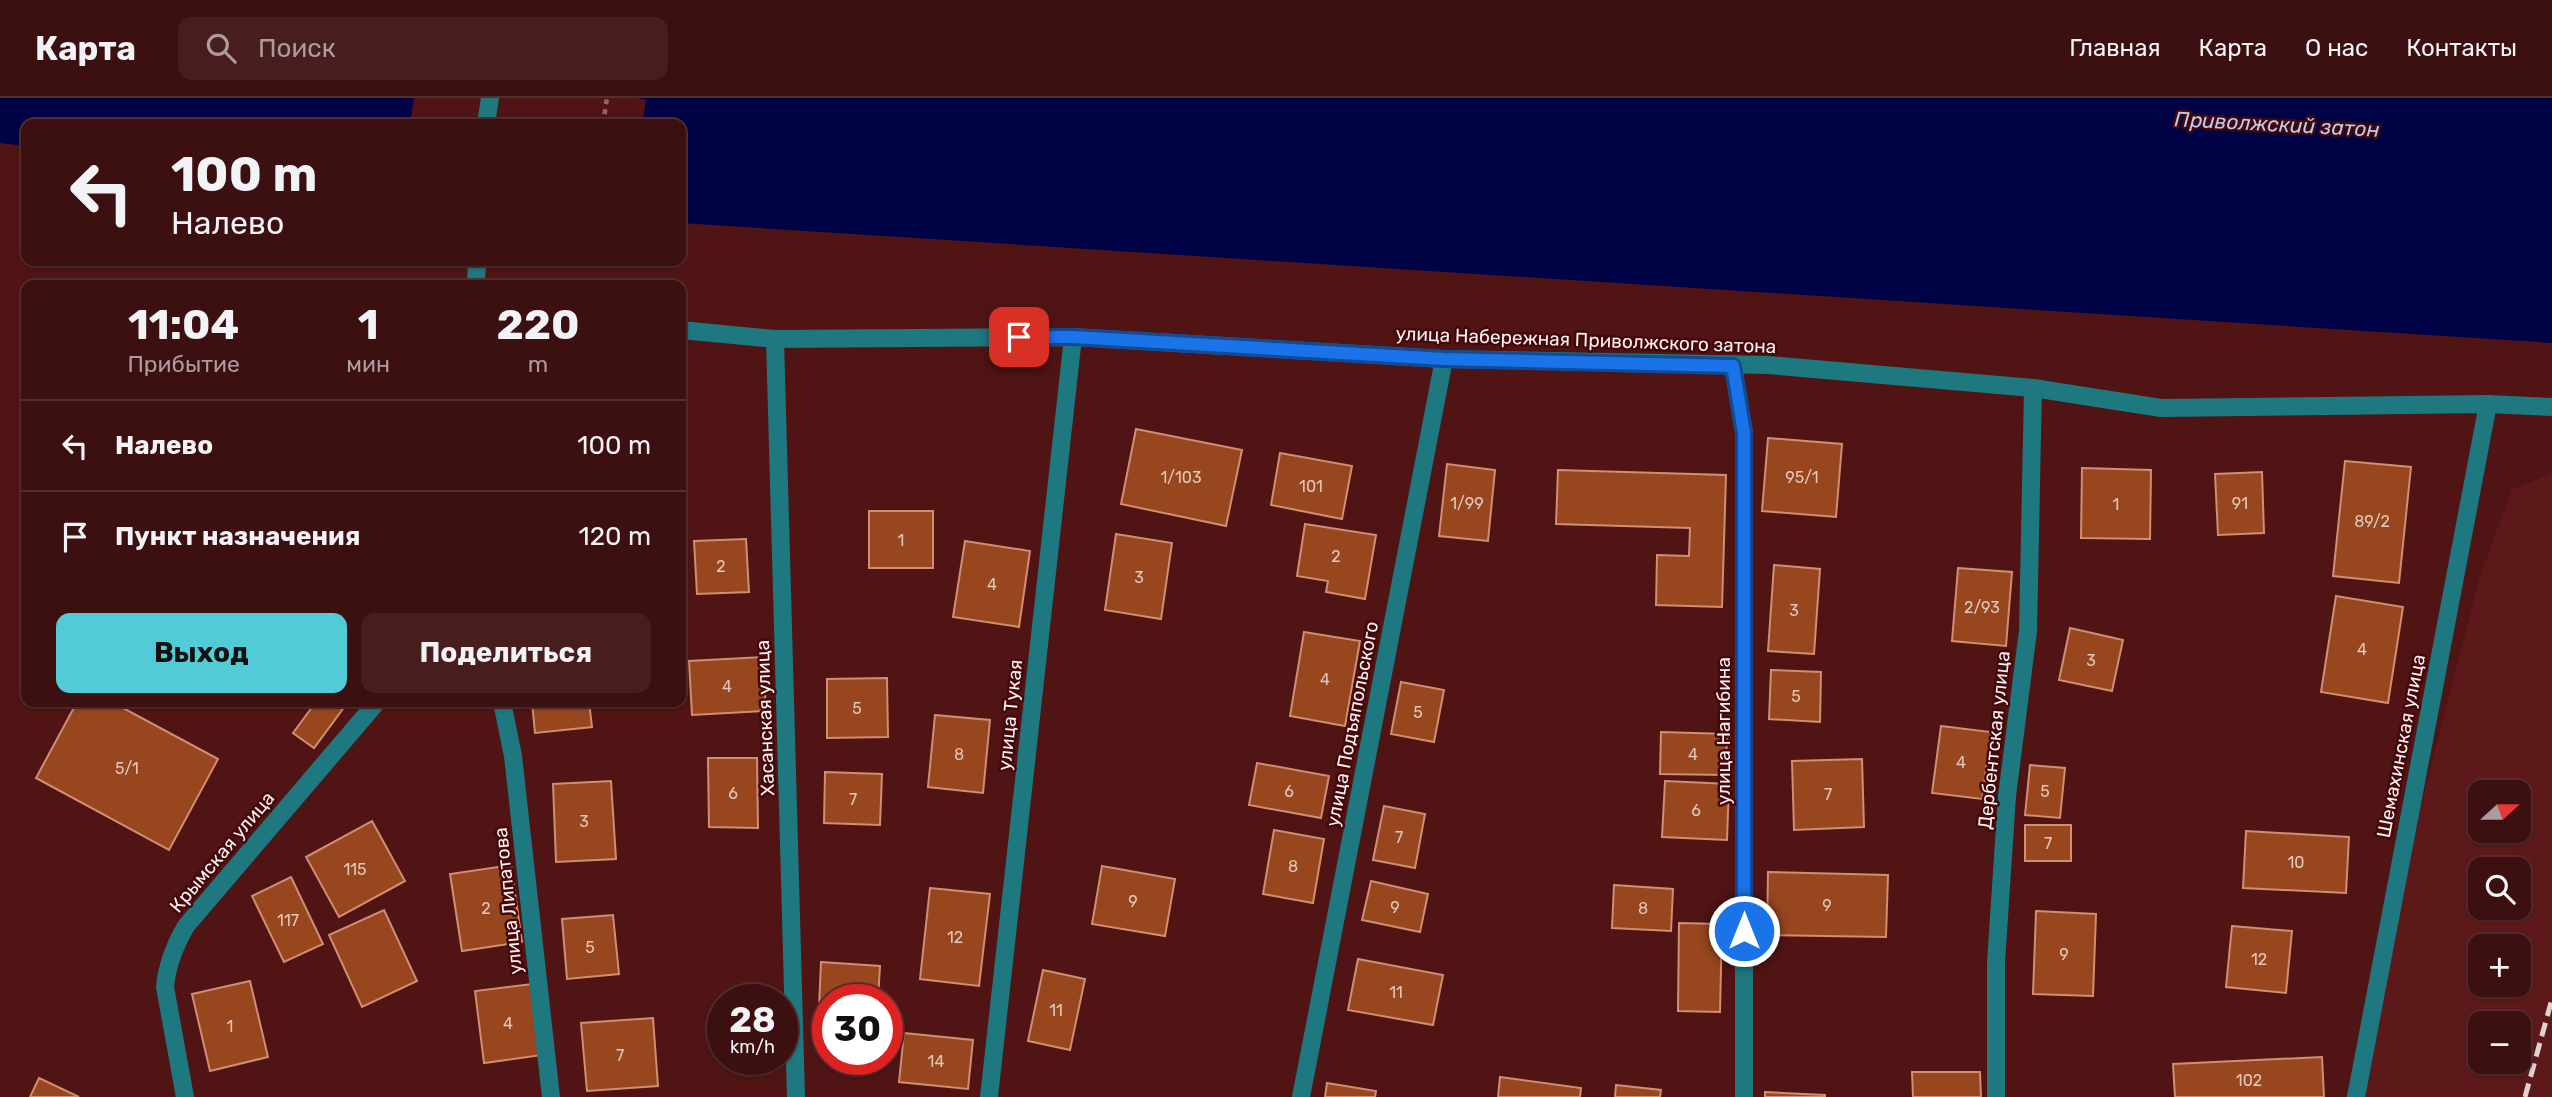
<!DOCTYPE html>
<html lang="ru">
<head>
<meta charset="utf-8">
<style>
  :root { --surface:#3c0f10; --page:#471d1e; --text:#f1f3f6; --muted:#ac9c9f; --line:#552f30; --accent:#52cbd7 }
  body { margin:0; font-family:Rubik,sans-serif; background:var(--page); color:var(--text); height:100vh; display:flex; flex-direction:column; font-size:26px; white-space:nowrap }
  * { box-sizing:border-box; margin:0 }
  p { font-size:23px; color:var(--muted) }
  .icon { flex:none; width:38px; height:38px; fill:none; stroke:currentColor; stroke-width:2; stroke-linecap:round; stroke-linejoin:round }
  .map { position:relative; flex:1; overflow:hidden }
  .sheet { position:absolute; left:21px; top:182px; width:665px; height:427px; display:flex; flex-direction:column; background:var(--surface); border-radius:14px; box-shadow:0 2px 5px #0004,0 0 0 2px var(--line) }
  .sheet>* { flex:none }
  .banner { position:absolute; left:21px; top:21px; width:665px; height:147px; border-radius:14px; box-shadow:0 2px 5px #0004,0 0 0 2px var(--line); background:#3c0f10; color:var(--text); overflow:hidden }
  .needle { width:46px; rotate:69deg }
  .fabs { position:absolute; left:2468px; top:682px; display:grid; gap:14px }
  .fabs a { display:grid; place-items:center; width:63px; height:63px; border-radius:14px; background:var(--surface); box-shadow:0 2px 5px #0004,0 0 0 2px var(--line); font-size:35px }
  .speed { position:absolute; left:707px; top:886px; display:flex; gap:14px; font-size:35px; font-weight:700; text-align:center }
  .speed>* { display:grid; place-content:center; width:91px; height:91px; border-radius:50%; background:var(--surface); box-shadow:0 2px 5px #0004,0 0 0 2px var(--line); line-height:1 }
  .speed small { font-size:18px; font-weight:400 }
  .speed .limit { border:10px solid #d22; background:#fff; color:#111 }
  .pin { position:absolute; display:grid; place-items:center; width:60px; height:60px; color:#fff; margin:-30px; border-radius:14px; box-shadow:0 4px 10px #0006 }
  .me { position:absolute; width:77px; margin:-38px; rotate:0deg; stroke-linejoin:round; filter:drop-shadow(0 0 5px #0008) }
  .turn { display:flex; align-items:center; gap:24px; height:147px; padding:0 35px; font-size:32px }
  .turn .icon { width:91px; height:91px; stroke-width:2.5 }
  .turn b { display:block; font-size:49px; line-height:60px }
  .eta { display:flex; justify-content:space-evenly; align-items:center; height:119px; text-align:center }
  .eta b { font-size:42px; font-weight:700; line-height:49px }
  .primary-button { display:flex; gap:14px; margin-top:auto; padding:14px 35px }
  .primary-button a { flex:1; height:80px; border-radius:14px; background:var(--accent); color:#111; font-size:28px; font-weight:700; line-height:80px; text-align:center }
  .primary-button a+a { background:var(--page); color:var(--text) }
  ul { padding:0; list-style:none }
  li { display:flex; align-items:center; gap:21px; height:91px; padding:0 35px; border-top:2px solid var(--line) }
  li div { flex:1 }
  li b { display:block; font-size:26px }
  li em { font-style:normal }
  header { display:flex; align-items:center; gap:42px; box-sizing:border-box; height:98px; padding:0 35px; background:var(--surface); border-bottom:2px solid var(--line) }
  header strong { font-size:33px }
  nav { display:flex; gap:38px; margin-inline-start:auto; font-size:24px }
  .search { width:490px; height:63px; background:var(--page); display:flex; align-items:center; gap:18px; box-sizing:border-box; padding:0 24px; border-radius:14px; color:var(--muted); font-size:26px }
  .map>svg:first-child { display:block }
</style>
</head>
<body>
<header>
<strong>Карта</strong>
<div class="search"><svg class="icon" aria-label="search" viewBox="0 0 24 24"><circle cx="10" cy="10" r="6"/><path d="M15 15l6 6"/></svg>Поиск</div>
<nav><a>Главная</a><a>Карта</a><a>О нас</a><a>Контакты</a></nav>
</header>
<div class="map">
<svg width="2552" height="999" viewBox="0 0 2552 999">
  <rect width="100%" height="100%" fill="#501415"/>
  <path fill="#5d1919" fill-rule="evenodd" d="M2552,375V999H2346L2480,478L2512,392ZM2480,695H2518V733H2480ZM2480,772H2518V810H2480ZM2480,849H2518V887H2480ZM2480,926H2518V964H2480Z"/>
  <g fill="#000246">
    <path d="M0,0H414L410,25L125,19L119,26H26V48L0,45Z"/>
    <path d="M637,0H2552V245L681,125V26H642L646,2Z"/>
  </g>
  <g fill="#97461e" stroke="#d08e72" stroke-width="2">
    <path d="M1136,331L1242,352L1226,428L1121,406Z"/>
    <path d="M1768,340L1842,346L1836,419L1762,413Z"/>
    <path d="M1280,355L1352,368L1342,421L1271,407Z"/>
    <path d="M2345,363L2411,369L2399,485L2333,478Z"/>
    <path d="M1447,366L1495,372L1488,443L1439,438Z"/>
    <path d="M2082,370L2151,372L2150,441L2081,440Z"/>
    <path d="M1558,372L1726,377L1722,509L1656,507L1657,457L1689,458L1690,430L1556,426Z"/>
    <path d="M2262,374L2264,435L2218,437L2215,376Z"/>
    <rect x="869" y="413" width="64" height="57"/>
    <path d="M1305,426L1376,437L1365,501L1326,494L1328,483L1297,478Z"/>
    <path d="M1116,436L1172,445L1161,521L1105,512Z"/>
    <path d="M746,441L749,494L697,496L694,443Z"/>
    <path d="M965,443L1030,453L1019,529L953,519Z"/>
    <path d="M1774,467L1820,471L1814,556L1768,553Z"/>
    <path d="M1958,470L2012,474L2006,548L1952,543Z"/>
    <path d="M2336,498L2403,509L2388,605L2321,594Z"/>
    <path d="M2070,530L2123,542L2112,593L2059,582Z"/>
    <path d="M1304,534L1360,543L1345,628L1290,618Z"/>
    <path d="M763,559L766,613L692,617L689,563Z"/>
    <path d="M1771,572L1821,574L1820,624L1769,621Z"/>
    <path d="M887,580L888,639L827,640V581Z"/>
    <path d="M1401,584L1444,592L1434,644L1391,636Z"/>
    <path d="M77,604H112L218,661L169,752L36,680Z"/>
    <path d="M316,604H348L314,650L293,635Z"/>
    <path d="M532,604H589L592,629L535,635Z"/>
    <path d="M935,617L990,622L983,695L928,689Z"/>
    <path d="M1941,628L1991,634L1982,701L1932,695Z"/>
    <path d="M1661,634L1727,636L1726,677L1660,676Z"/>
    <path d="M708,660H757L758,730L709,729Z"/>
    <path d="M1862,661L1864,729L1794,732L1792,663Z"/>
    <path d="M1257,665L1329,678L1321,720L1249,707Z"/>
    <path d="M2030,667L2065,670L2060,720L2025,717Z"/>
    <path d="M825,674L882,676L880,727L824,725Z"/>
    <path d="M611,683L616,761L556,764L553,686Z"/>
    <path d="M1665,683L1729,686L1727,742L1662,739Z"/>
    <path d="M1384,708L1425,716L1415,770L1373,762Z"/>
    <path d="M372,723L405,783L339,819L306,759Z"/>
    <rect x="2025" y="727" width="46" height="36"/>
    <path d="M1274,732L1324,741L1313,805L1263,796Z"/>
    <path d="M2246,733L2349,739L2346,795L2243,790Z"/>
    <path d="M511,767L522,844L462,853L450,776Z"/>
    <path d="M1102,768L1175,781L1165,838L1092,826Z"/>
    <path d="M1768,774L1888,777L1886,839L1767,837Z"/>
    <path d="M291,779L323,846L284,864L252,798Z"/>
    <path d="M1371,783L1428,796L1420,834L1362,822Z"/>
    <path d="M1614,787L1673,791L1671,833L1612,830Z"/>
    <path d="M930,790L990,796L979,888L920,881Z"/>
    <path d="M384,812L417,883L362,909L329,837Z"/>
    <path d="M2036,813L2096,816L2093,898L2033,896Z"/>
    <path d="M613,817L619,876L567,881L562,821Z"/>
    <path d="M1679,825L1722,826L1720,914L1678,913Z"/>
    <path d="M2232,828L2292,833L2286,895L2226,889Z"/>
    <path d="M1358,861L1443,877L1433,927L1348,912Z"/>
    <path d="M821,864L880,868L878,901H828V933L818,932Z"/>
    <path d="M1043,872L1085,881L1070,952L1028,943Z"/>
    <path d="M250,883L268,959L210,973L192,896Z"/>
    <path d="M532,886L542,957L484,965L475,893Z"/>
    <path d="M653,920L658,988L587,993L581,925Z"/>
    <path d="M904,935L973,942L968,991L899,984Z"/>
    <path d="M2322,959L2324,999H2175L2173,966Z"/>
    <path d="M1912,974H1980L1981,999H1913Z"/>
    <path d="M1500,979L1581,990L1580,999H1498Z"/>
    <path d="M39,980L79,999H30Z"/>
    <path d="M1327,985L1376,993L1375,999H1325Z"/>
    <path d="M1616,987L1661,992L1660,999H1615Z"/>
    <path d="M1765,994L1825,997V999H1765Z"/>
  </g>
  <g fill="none" stroke-linecap="round" stroke-linejoin="round">
    <path stroke="#8f6666" stroke-width="4.5" stroke-dasharray="5 5" stroke-linecap="butt" d="M603,26L607,0"/>
    <g stroke="#1d7880" stroke-width="18">
      <path d="M486,26L490,0"/>
      <path d="M476,187L477,163"/>
      <path d="M681,232L775,241L1073,239L1444,261L1768,267L2033,290L2161,310L2488,306L2552,309"/>
      <path d="M775,241L796,999"/>
      <path d="M1733,268L1744,335V999"/>
      <path d="M502,604L513,658L551,999"/>
      <path d="M185,999L165,889C167,866 175,847 186,828L377,604"/>
      <path d="M989,999L1073,239"/>
      <path d="M1301,999L1444,261"/>
      <path d="M1996,999V864L2007,698L2028,533L2033,290"/>
      <path d="M2356,999L2488,306"/>
    </g>
    <path stroke="#e1d1d0" stroke-width="5" stroke-dasharray="14 7" stroke-linecap="butt" d="M2525,999L2552,901"/>
  </g>
  <g fill="none" stroke-linecap="round" stroke-linejoin="round">
    <defs>
      <path id="route" d="M1019,239H1073L1444,261L1733,268L1744,335V833"/>
    </defs>
    <use href="#route" stroke="#114b97" stroke-width="18"/>
    <use href="#route" stroke="#1a73e8" stroke-width="12"/>
  </g>
  <g text-anchor="middle" dominant-baseline="central" stroke-width="5" stroke-linejoin="round" paint-order="stroke">
    <g font-size="16" fill="#e1c7bc">
      <text x="1181" y="379">1/103</text>
      <text x="1802" y="379">95/1</text>
      <text x="1311" y="388">101</text>
      <text x="1467" y="405">1/99</text>
      <text x="2240" y="405">91</text>
      <text x="2116" y="406">1</text>
      <text x="2372" y="423">89/2</text>
      <text x="901" y="442">1</text>
      <text x="1336" y="458">2</text>
      <text x="721" y="468">2</text>
      <text x="1139" y="479">3</text>
      <text x="992" y="486">4</text>
      <text x="1982" y="509">2/93</text>
      <text x="1794" y="512">3</text>
      <text x="2362" y="551">4</text>
      <text x="2091" y="562">3</text>
      <text x="1325" y="581">4</text>
      <text x="727" y="588">4</text>
      <text x="1796" y="598">5</text>
      <text x="857" y="610">5</text>
      <text x="1418" y="614">5</text>
      <text x="959" y="656">8</text>
      <text x="1693" y="656">4</text>
      <text x="1961" y="664">4</text>
      <text x="127" y="670">5/1</text>
      <text x="1289" y="693">6</text>
      <text x="2045" y="693">5</text>
      <text x="733" y="695">6</text>
      <text x="1828" y="696">7</text>
      <text x="853" y="701">7</text>
      <text x="1696" y="712">6</text>
      <text x="584" y="723">3</text>
      <text x="1399" y="739">7</text>
      <text x="2048" y="745">7</text>
      <text x="2296" y="764">10</text>
      <text x="1293" y="768">8</text>
      <text x="355" y="771">115</text>
      <text x="1133" y="803">9</text>
      <text x="1827" y="807">9</text>
      <text x="1395" y="809">9</text>
      <text x="486" y="810">2</text>
      <text x="1643" y="810">8</text>
      <text x="288" y="822">117</text>
      <text x="955" y="839">12</text>
      <text x="590" y="849">5</text>
      <text x="2064" y="856">9</text>
      <text x="2259" y="861">12</text>
      <text x="1396" y="894">11</text>
      <text x="1056" y="912">11</text>
      <text x="508" y="925">4</text>
      <text x="230" y="928">1</text>
      <text x="620" y="957">7</text>
      <text x="936" y="963">14</text>
      <text x="2249" y="982">102</text>
    </g>
    <g font-size="19" fill="#faf2f1" stroke="#44080b">
      <text transform="translate(1586 242) rotate(2)">улица Набережная Приволжского затона</text>
      <text transform="translate(1010 617) rotate(-84)">улица Тукая</text>
      <text transform="translate(765 620) rotate(-92)">Хасанская улица</text>
      <text transform="translate(1352 626) rotate(-79)">улица Подъяпольского</text>
      <text transform="translate(1723 633) rotate(-90)">улица Нагибина</text>
      <text transform="translate(1994 642) rotate(-84)">Дербентская улица</text>
      <text transform="translate(2401 648) rotate(-79)">Шемахинская улица</text>
      <text transform="translate(222 754) rotate(-50)">Крымская улица</text>
      <text transform="translate(508 803) rotate(-96)">улица Липатова</text>
    </g>
    <g font-size="21" font-style="italic" fill="#b7cbf3" stroke="#44080b">
      <text transform="translate(2277 26) rotate(3)">Приволжский затон</text>
    </g>
  </g>
</svg>
<div class="fabs">
<a><svg class="needle" viewBox="-14 -14 28 28"><path d="M0-13l5 13h-10z" fill="#e53935"/><path d="M0 13l5-13h-10z" fill="#ac9c9f"/></svg></a>
<a><svg class="icon" aria-label="search" viewBox="0 0 24 24"><circle cx="10" cy="10" r="6"/><path d="M15 15l6 6"/></svg></a>
<a>+</a>
<a>−</a>
</div>
<div class="speed"><div>28<small>km/h</small></div><div class="limit">30</div></div>
<div class="pin" style="left:1019px;top:239px;background:#d93025"><svg class="icon" aria-label="arrive" viewBox="0 0 24 24"><path d="M6 21V4h12l-3 4 3 4H6"/></svg></div>
<svg class="me" style="left:1744px;top:833px" viewBox="-20 -20 40 40"><circle r="17" fill="#1a73e8" stroke="#fff" stroke-width="3"/><path d="M0-11L8 9 0 5-8 9z" fill="#fff"/></svg>
<div class="banner">
<div class="turn"><svg class="icon" aria-label="left" viewBox="0 0 24 24"><path d="M17 20v-9H6M10 6l-5 5 5 5"/></svg><div><b>100 m</b>Налево</div></div>
</div>
<section class="sheet">
<div class="eta">
<div><b>11:04</b><p>Прибытие</p></div>
<div><b>1</b><p>мин</p></div>
<div><b>220</b><p>m</p></div>
</div>
<ul>
<li><svg class="icon" aria-label="left" viewBox="0 0 24 24"><path d="M17 20v-9H6M10 6l-5 5 5 5"/></svg><div><b>Налево</b></div><em>100 m</em></li>
<li><svg class="icon" aria-label="arrive" viewBox="0 0 24 24"><path d="M6 21V4h12l-3 4 3 4H6"/></svg><div><b>Пункт назначения</b></div><em>120 m</em></li>
</ul>
<div class="primary-button"><a>Выход</a><a>Поделиться</a></div>
</section>
</div>
</body>
</html>
